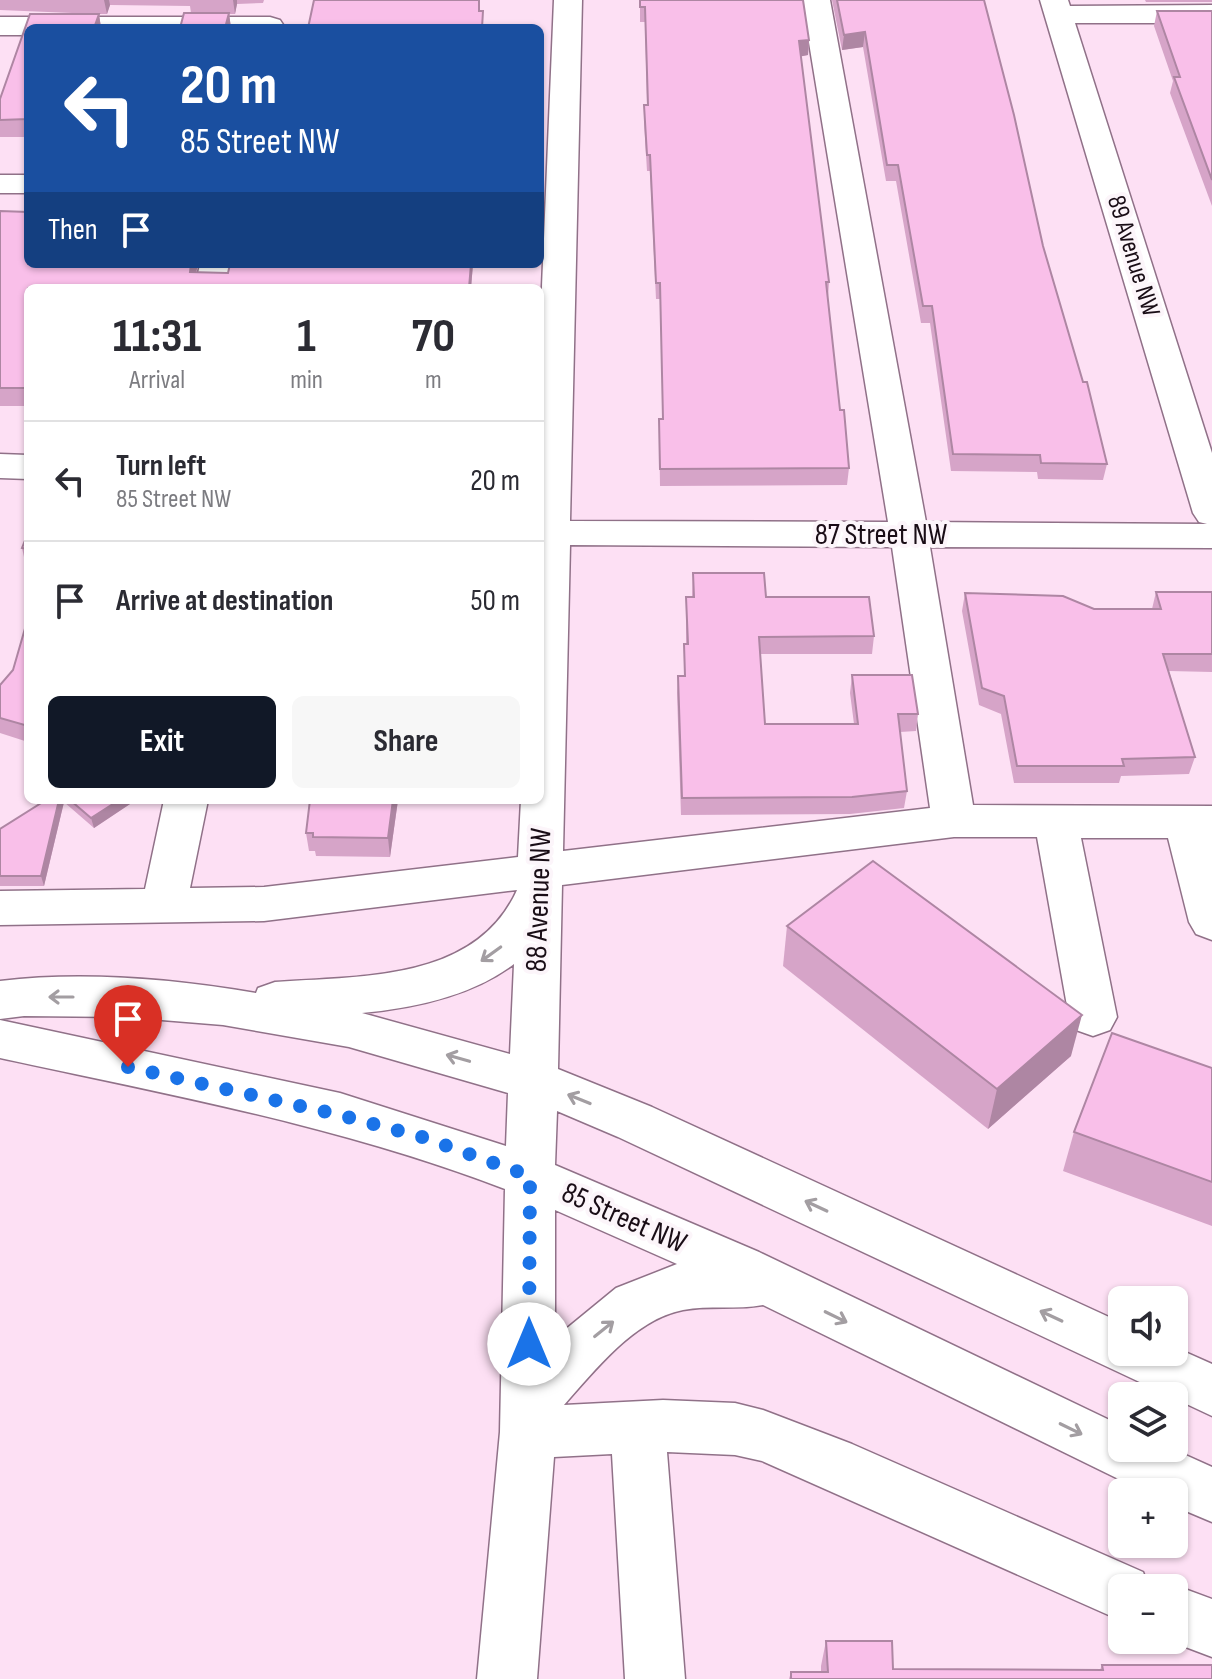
<!DOCTYPE html>
<html lang="en">
<head>
<meta charset="utf-8">
<style>
  :root { --surface:#fff; --page:#f7f7f7; --text:#2b2b33; --muted:#7c7c81; --line:#e1e1e2; --accent:#111827 }
  body { margin:0; font-family:"Sofia Sans Condensed",sans-serif; background:var(--page); color:var(--text); height:100vh; display:flex; flex-direction:column; font-size:30px; white-space:nowrap }
  * { box-sizing:border-box; margin:0 }
  p { font-size:26px; color:var(--muted) }
  .icon { flex:none; width:44px; height:44px; fill:none; stroke:currentColor; stroke-width:2; stroke-linecap:round; stroke-linejoin:round }
  .map { position:relative; flex:1; overflow:hidden }
  .sheet { position:absolute; left:24px; top:284px; width:520px; height:520px; display:flex; flex-direction:column; background:var(--surface); border-radius:12px; box-shadow:0 2px 6px #0004 }
  .sheet>* { flex:none }
  .top-card { position:absolute; left:24px; top:24px; width:520px; height:244px; border-radius:12px; box-shadow:0 2px 6px #0004; background:#1a4fa0; color:#fff; overflow:hidden }
  .controls { position:absolute; left:1108px; top:1286px; display:grid; gap:16px }
  .controls a { display:grid; place-items:center; width:80px; height:80px; border-radius:12px; background:var(--surface); box-shadow:0 2px 6px #0004; font-size:40px }
  .pin { position:absolute; display:grid; place-items:center; width:68px; height:68px; color:#fff; margin:-82px -34px; border-radius:50% 50% 50% 0; rotate:-45deg; box-shadow:0 0 8px #0007 }
  .pin .icon { rotate:45deg }
  .me { position:absolute; width:88px; margin:-44px; rotate:0deg; stroke-linejoin:round; filter:drop-shadow(0 0 6px #0008) }
  .turn { display:flex; align-items:center; gap:28px; height:168px; padding:0 24px; font-size:36px }
  .turn .icon { width:104px; height:104px; stroke-width:2.5 }
  .turn b { display:block; font-size:56px; line-height:68px }
  .then { display:flex; align-items:center; height:76px; padding:0 24px; background:#0003; gap:16px; font-size:30px }
  .eta { display:flex; justify-content:space-evenly; align-items:center; height:136px; text-align:center }
  .eta b { font-size:48px; font-weight:700; line-height:56px }
  .button { display:flex; gap:16px; margin-top:auto; padding:16px 24px }
  .button a { flex:1; height:92px; border-radius:12px; background:var(--accent); color:#fff; font-size:32px; font-weight:700; line-height:92px; text-align:center }
  .button a+a { background:var(--page); color:var(--text) }
  ul { padding:0; list-style:none }
  li { display:flex; align-items:center; gap:24px; height:120px; padding:0 24px; border-top:2px solid var(--line) }
  li div { flex:1 }
  li b { display:block; font-size:30px }
  li em { font-style:normal }
  .map>svg:first-child { display:block }
</style>
</head>
<body>
<div class="map">
<svg width="1212" height="1679" viewBox="0 0 1212 1679">
  <rect width="100%" height="100%" fill="#fde0f4"/>
  <g fill="none" stroke-linecap="round" stroke-linejoin="round">
    <defs>
      <g id="minor">
        <path d="M554,0H582L570,521L888,522L802,0H830L926,522L1207,524L1199,522L1193,513L1040,0H1068L1070,6L1212,5V23H1075L1212,453V548L930,547L973,805L1212,806V940L1196,934L1189,922L1168,838H1081L1117,1017L1110,1030L1093,1036L1076,1030L1069,1017L1037,837H954L562,885L558,1069L652,1107L1122,1323V1352H1174V1347L1212,1364V1416L618,1137L557,1111L555,1165L759,1252L1122,1426V1448H1170L1212,1467V1522L1174,1506V1492H1145L763,1305C737,1310 709,1305 683,1310C635,1319 595,1370 564,1405L663,1400L735,1403L763,1410L852,1444L1143,1572L1149,1588H1122V1621L762,1461L735,1455L667,1452L685,1679H625L612,1454L554,1457L537,1679H477L500,1432L505,1189C341,1126 171,1095 0,1058V1020L340,1093L506,1146L508,1093L349,1047L223,1025L125,1017L24,1016L0,1019V981C83,971 174,979 256,993L258,988L275,982C360,976 476,982 517,890L264,921L0,925V891L145,889L164,800H208L190,888L264,887L518,857L521,800H540V334ZM570,545L892,547L930,808L563,851ZM514,964L510,1054L362,1013C414,1008 472,996 514,964ZM555,1210L677,1264L616,1288L555,1338Z"/>
        <path d="M0,17H270L280,20L284,26L28,28V35H0Z"/>
        <rect x="0" y="175" width="28" height="18"/>
        <path d="M200,264H234L229,288H195Z"/>
        <path d="M0,454L28,455V479L0,478Z"/>
        <path d="M1174,1585L1212,1599V1657L1167,1640H1174V1588H1167Z"/>
      </g>
    </defs>
    <use href="#minor" stroke="#907188" stroke-width="3"/>
    <use href="#minor" fill="#fff" fill-rule="evenodd"/>
  </g>
  <g fill="#d6a4c8">
    <path d="M0,0H264L263,3L237,4L235,14H229L231,28H180L184,13H191L190,6L110,5L107,14H99L101,28H28V137H0V99L30,14H96L0,10Z"/>
    <path d="M640,0L809,40L808,55L801,56L829,282L828,298L840,410L849,468L847,485L660,486L659,419H663L660,299H656L650,171H647L644,121V105H647L645,22H640Z"/>
    <path d="M832,0H984L1043,246L1107,464L1103,480L1038,479L1037,472L951,471L930,323H921L896,181H886L863,47L842,50Z"/>
    <path d="M1145,0H1212V2H1146Z"/>
    <path d="M1157,11H1212V206L1170,93L1173,81L1154,26Z"/>
    <path d="M0,211L28,264H198L196,272L228,273L473,264L471,288H28V406H0Z"/>
    <path d="M28,533V566H26L22,548Z"/>
    <path d="M693,573L766,597L874,636L872,654H760L765,724H854L850,693L852,675L918,714L916,731L900,732L907,791L904,808L850,814L681,815L677,693L678,676H684V644H686V597H692Z"/>
    <path d="M1156,592H1212V672L1169,671L1195,757L1189,774L1121,776L1119,783H1014L1001,714L979,705L962,611L965,593L1094,609H1152Z"/>
    <path d="M28,618V742L0,733V685L13,670Z"/>
    <path d="M46,800H136L94,828L64,802L44,886H0V829Z"/>
    <path d="M310,800H398L390,857L316,856L315,851H309L306,833Z"/>
    <path d="M787,926L1071,1056L988,1129L783,966Z"/>
    <path d="M1212,1068V1226L1063,1171L1074,1132Z"/>
    <path d="M826,1641L893,1669L1100,1670L1102,1665L1212,1679H789L791,1672H821V1666Z"/>
  </g>
  <g fill="#ae86a3">
    <path d="M104,0H109L110,5L107,14Z"/>
    <path d="M233,0H237V4L235,14Z"/>
    <path d="M229,13L231,28H225Z"/>
    <path d="M99,14L101,28H94Z"/>
    <path d="M865,32L863,47L842,50L844,35Z"/>
    <path d="M809,40L808,55L798,57L799,41Z"/>
    <path d="M191,264H198L193,288L190,272Z"/>
    <path d="M471,264H473L471,288H469Z"/>
    <path d="M59,800H63L64,802L44,886L41,876Z"/>
    <path d="M119,800H136L94,828L91,818Z"/>
    <path d="M393,800H398L390,857L388,838Z"/>
    <path d="M1082,1015L1071,1056L988,1129L997,1089Z"/>
  </g>
  <g fill="#f9bfe9" stroke="#ae86a3" stroke-width="2">
    <path d="M314,0H479V11H483L482,28H308Z"/>
    <path d="M640,0H803L809,40L799,41L829,282H826L840,410H844L849,468L660,469L659,419H663L660,283H656L650,155H647L644,105H648L645,7H640Z"/>
    <path d="M837,0H984L1014,115L1043,246L1083,382H1087L1107,464L1041,463L1040,455L953,454L932,306H923L898,165H887L865,32L844,35Z"/>
    <path d="M1157,11H1212V180L1174,77H1180Z"/>
    <path d="M184,13H229L225,28H180Z"/>
    <path d="M30,14H99L94,28H28V119L0,120V99Z"/>
    <path d="M0,211L28,212V264H191L190,272L228,273L230,264H471L469,288H28V388H0Z"/>
    <path d="M28,533V549L22,548Z"/>
    <path d="M693,573H764L766,597H869L874,636L759,637L765,724H858L852,675H912L918,714H898L907,791L852,797L682,798L678,676H685L684,644H688L686,597H694Z"/>
    <path d="M1156,592H1212V654H1163L1195,757L1122,759L1124,766H1017L1004,696L982,688L965,593L1063,596L1094,609H1161Z"/>
    <path d="M28,618V726L0,718V685L13,670Z"/>
    <path d="M46,800H59L41,876H0V829Z"/>
    <path d="M70,800H119L91,818Z"/>
    <path d="M310,800H393L388,838L313,837V833H306Z"/>
    <path d="M873,861L1082,1015L997,1089L787,926Z"/>
    <path d="M1112,1033L1212,1068V1182L1074,1132Z"/>
    <path d="M826,1641H892L893,1669L1103,1670L1102,1665H1212V1679H791V1672H828Z"/>
  </g>
  <defs><path id="oneway-shaft" d="M-6 0H5M1.5-3L5.5 0L1.5 3" fill="none" stroke-width="1.6" stroke-linecap="round" stroke-linejoin="round" transform="scale(2)"/></defs>
  <g stroke="#a39ea2">
    <use href="#oneway-shaft" transform="translate(491 954) rotate(144)"/>
    <use href="#oneway-shaft" transform="translate(61 997) rotate(-180)"/>
    <use href="#oneway-shaft" transform="translate(458 1058) rotate(-164)"/>
    <use href="#oneway-shaft" transform="translate(579 1099) rotate(-158)"/>
    <use href="#oneway-shaft" transform="translate(816 1206) rotate(-155)"/>
    <use href="#oneway-shaft" transform="translate(1051 1316) rotate(-155)"/>
    <use href="#oneway-shaft" transform="translate(836 1317) rotate(26)"/>
    <use href="#oneway-shaft" transform="translate(604 1329) rotate(-39)"/>
    <use href="#oneway-shaft" transform="translate(1071 1429) rotate(26)"/>
  </g>
  <g fill="none" stroke-linecap="round" stroke-linejoin="round">
    <path stroke="#1a73e8" stroke-width="14" stroke-dasharray="0 25.2" d="M128,1067L340,1115L422,1137L530,1176L529,1344"/>
  </g>
  <g text-anchor="middle" dominant-baseline="central" stroke-width="8" stroke-linejoin="round" paint-order="stroke">
    <g font-size="26" fill="#190d16" stroke="#fcf5fa">
      <text transform="translate(1133 256) rotate(73)">89 Avenue NW</text>
    </g>
    <g font-size="30" fill="#190d16" stroke="#fcf5fa">
      <text x="881" y="535">87 Street NW</text>
      <text transform="translate(539 900) rotate(-88)">88 Avenue NW</text>
      <text transform="translate(624 1218) rotate(24)">85 Street NW</text>
    </g>
  </g>
</svg>
<div class="controls">
<a><svg class="icon" aria-label="sound" viewBox="0 0 24 24"><path d="M4 9h4l5-4v14l-5-4H4zM17 9q2 3 0 6"/></svg></a>
<a><svg class="icon" aria-label="layers" viewBox="0 0 24 24"><path d="M12 4l9 5-9 5-9-5zM3 14l9 5 9-5"/></svg></a>
<a>+</a>
<a>−</a>
</div>
<div class="pin" style="left:128px;top:1067px;background:#d93025"><svg class="icon" aria-label="arrive" viewBox="0 0 24 24"><path d="M6 21V4h12l-3 4 3 4H6"/></svg></div>
<svg class="me" style="left:529px;top:1344px" viewBox="-20 -20 40 40"><circle r="19" fill="#fff"/><path d="M0-13L10 11 0 6-10 11z" fill="#1a73e8"/></svg>
<div class="top-card">
<div class="turn"><svg class="icon" aria-label="left" viewBox="0 0 24 24"><path d="M17 20v-9H6M10 6l-5 5 5 5"/></svg><div><b>20 m</b>85 Street NW</div></div>
<div class="then">Then<svg class="icon" aria-label="arrive" viewBox="0 0 24 24"><path d="M6 21V4h12l-3 4 3 4H6"/></svg></div>
</div>
<section class="sheet">
<div class="eta">
<div><b>11:31</b><p>Arrival</p></div>
<div><b>1</b><p>min</p></div>
<div><b>70</b><p>m</p></div>
</div>
<ul>
<li><svg class="icon" aria-label="left" viewBox="0 0 24 24"><path d="M17 20v-9H6M10 6l-5 5 5 5"/></svg><div><b>Turn left</b><p>85 Street NW</p></div><em>20 m</em></li>
<li><svg class="icon" aria-label="arrive" viewBox="0 0 24 24"><path d="M6 21V4h12l-3 4 3 4H6"/></svg><div><b>Arrive at destination</b></div><em>50 m</em></li>
</ul>
<div class="button"><a>Exit</a><a>Share</a></div>
</section>
</div>
</body>
</html>
